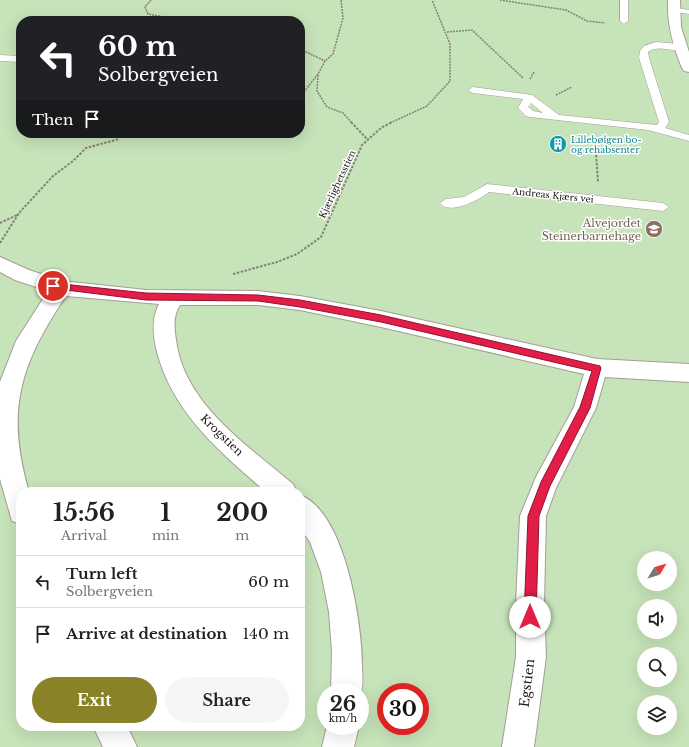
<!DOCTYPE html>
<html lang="en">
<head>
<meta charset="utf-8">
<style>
  :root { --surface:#fff; --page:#f6f6f6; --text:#222; --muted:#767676; --line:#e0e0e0; --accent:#8a8229 }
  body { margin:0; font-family:"Libre Baskerville",serif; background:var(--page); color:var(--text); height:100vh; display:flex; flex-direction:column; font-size:15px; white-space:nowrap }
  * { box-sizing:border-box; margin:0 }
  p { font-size:13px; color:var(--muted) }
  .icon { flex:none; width:22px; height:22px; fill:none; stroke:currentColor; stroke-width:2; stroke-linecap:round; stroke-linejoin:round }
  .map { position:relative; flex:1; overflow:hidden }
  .panel { position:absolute; left:16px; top:487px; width:289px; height:244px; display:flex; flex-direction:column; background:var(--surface); border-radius:16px; box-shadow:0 4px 16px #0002 }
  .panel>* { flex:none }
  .banner { position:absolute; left:16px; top:16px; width:289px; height:122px; border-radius:16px; box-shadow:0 4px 16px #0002; background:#202124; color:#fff; overflow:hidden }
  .needle { width:26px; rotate:52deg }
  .controls { position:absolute; left:637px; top:551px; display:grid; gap:8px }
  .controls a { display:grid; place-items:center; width:40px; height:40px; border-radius:50%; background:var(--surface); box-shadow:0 4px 16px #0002; font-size:20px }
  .speed { position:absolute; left:317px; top:683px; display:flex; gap:8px; font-size:20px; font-weight:700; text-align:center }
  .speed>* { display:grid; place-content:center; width:52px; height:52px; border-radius:50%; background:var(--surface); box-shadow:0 4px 16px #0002; line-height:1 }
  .speed small { font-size:10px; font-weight:400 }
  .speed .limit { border:6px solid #d22; background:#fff; color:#111 }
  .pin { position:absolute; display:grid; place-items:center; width:34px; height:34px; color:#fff; margin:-17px; border:2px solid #fff; border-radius:50%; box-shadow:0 1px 4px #0007 }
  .me { position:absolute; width:44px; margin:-22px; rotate:0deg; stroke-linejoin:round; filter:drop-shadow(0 0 3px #0008) }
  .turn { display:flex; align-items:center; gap:14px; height:84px; padding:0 16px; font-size:18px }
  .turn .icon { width:52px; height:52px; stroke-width:2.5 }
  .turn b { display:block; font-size:28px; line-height:34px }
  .then { display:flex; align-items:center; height:38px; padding:0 16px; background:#0003; gap:8px; font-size:15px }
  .eta { display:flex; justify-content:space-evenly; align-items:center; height:68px; text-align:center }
  .eta b { font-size:24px; font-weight:700; line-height:28px }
  .cta { display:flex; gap:8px; margin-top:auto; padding:8px 16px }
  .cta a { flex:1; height:46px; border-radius:24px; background:var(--accent); color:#fff; font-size:16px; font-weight:700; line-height:46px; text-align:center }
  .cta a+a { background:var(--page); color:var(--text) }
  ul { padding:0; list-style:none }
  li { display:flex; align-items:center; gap:12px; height:52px; padding:0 16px; border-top:1px solid var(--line) }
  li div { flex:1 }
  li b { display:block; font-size:15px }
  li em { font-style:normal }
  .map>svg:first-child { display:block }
</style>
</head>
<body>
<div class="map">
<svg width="689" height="747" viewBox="0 0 689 747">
  <rect width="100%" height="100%" fill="#f3ece1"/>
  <path fill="#c7e3b9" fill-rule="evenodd" d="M0,0H689V747H0ZM21,21H300V133H21ZM21,492H300V726H21ZM644,558H670V584H644ZM644,606H670V632H644ZM644,654H670V680H644ZM326,692H360V726H326ZM386,692H420V726H386ZM644,702H670V728H644Z"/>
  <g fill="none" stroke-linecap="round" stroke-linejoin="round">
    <defs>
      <g id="lane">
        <path d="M620,0H628V21L624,24L620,21Z"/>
        <path d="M670,7L689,10V14L670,11Z"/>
        <path d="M656,42L679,44L683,47C675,55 659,43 648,52L649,58L669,122L665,128L689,135V141L648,130L530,117L526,116L518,108L523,99L473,93L468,90L473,87L532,95L559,115L657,125L659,122L639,58L640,51L644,46ZM531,103L543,113L533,111L528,107Z"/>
        <path d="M0,55L21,56V62L0,61Z"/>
        <path d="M487,184L663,203L669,207L663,211L489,192C481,199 449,216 440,203L446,199L464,197Z"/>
      </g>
      <g id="street">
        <path d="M0,257L29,270L62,281L146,290L258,291L300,296L381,311L597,359L689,364V382L605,377L596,408L556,488L546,516L544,603L546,657L534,747H502L516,657V603L520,516L536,477L574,407L584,374L381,327L300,310L258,305H180C173,316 174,327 176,340C184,404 247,445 293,484L297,492H266C220,452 173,413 157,352C153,336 151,319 159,304L66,296C20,364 5,411 29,492H21V524L12,521L0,479V382L16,341L48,291L15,280L0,272Z"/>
        <path d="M300,495C345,512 362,622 362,665C362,675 364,687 360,695V692H331L332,652L329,612L321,572L314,553L310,542L300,528Z"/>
        <path d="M93,726H127L137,747H103Z"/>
        <path d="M327,726H359L354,747H322Z"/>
      </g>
      <path id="secondary" d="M668,0H680L681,27L689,52V72L684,71L682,68C673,46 667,24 668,0Z"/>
    </defs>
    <use href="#lane" stroke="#a49e94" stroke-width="1"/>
    <use href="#street" stroke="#a49e94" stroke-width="2"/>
    <use href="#secondary" stroke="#a49e94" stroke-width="2"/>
    <g stroke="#858079" stroke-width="1.5" stroke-dasharray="2 1" stroke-linecap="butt">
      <path d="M151,0L145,7L148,14L184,21"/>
      <path d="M500,0L566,10L587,21L605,23"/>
      <path d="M447,32L472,30L523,78"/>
      <path d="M300,49L325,61"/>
      <path d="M318,75L317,91L327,107L343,113L352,123"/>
      <path d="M530,79L534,72"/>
      <path d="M556,95L572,87"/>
      <path d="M300,97L318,74L325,61L333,54L343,18L341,0"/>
      <path d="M390,123L427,106L450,81V44L432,0"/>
    </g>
    <g stroke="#858079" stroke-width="2" stroke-dasharray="2.5 1.5" stroke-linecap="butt">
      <path d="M351,122L368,140"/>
      <path d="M595,139L598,182"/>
      <path d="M0,223L19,214"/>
      <path d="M0,243L19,213L53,176L73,161L86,148L119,139"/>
      <path d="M233,274L277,262L297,254L321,237L362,145L381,128L392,122"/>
    </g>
    <use href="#lane" fill="#fff" fill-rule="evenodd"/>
    <use href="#street" fill="#fff" fill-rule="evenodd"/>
    <use href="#secondary" fill="#fff" fill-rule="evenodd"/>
  </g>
  <path fill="#e11d48" stroke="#92132f" d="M53,283L146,293L258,295L300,300L381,315L600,366L601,368L590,408L550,486L539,516L536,617L535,621L530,623L526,621L524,617L528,516L541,482L580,407L592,371L381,322L300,307L258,301L146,300L50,288V284Z"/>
  <defs>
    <symbol id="building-disc" viewBox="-11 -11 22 22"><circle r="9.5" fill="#0f9aa8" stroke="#fff"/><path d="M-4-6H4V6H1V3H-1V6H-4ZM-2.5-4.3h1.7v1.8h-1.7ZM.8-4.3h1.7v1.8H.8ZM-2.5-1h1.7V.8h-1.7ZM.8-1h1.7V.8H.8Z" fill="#fff"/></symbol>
    <symbol id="school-disc" viewBox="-11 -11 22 22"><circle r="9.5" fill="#8d6e63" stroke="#fff"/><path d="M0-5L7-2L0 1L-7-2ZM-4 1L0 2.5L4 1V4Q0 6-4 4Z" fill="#fff"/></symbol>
  </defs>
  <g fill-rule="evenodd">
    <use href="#building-disc" x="548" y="134" width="20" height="20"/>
    <use href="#school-disc" x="644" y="219" width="20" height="20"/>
  </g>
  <g text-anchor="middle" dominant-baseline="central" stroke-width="3" stroke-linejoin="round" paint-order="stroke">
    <g font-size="9" fill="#0d838f" stroke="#fff" text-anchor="start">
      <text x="571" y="139">Lillebølgen bo-<tspan x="571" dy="10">og rehabsenter</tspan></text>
    </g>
    <g font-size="9" fill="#1b1915" stroke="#fff">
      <text transform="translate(337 184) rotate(-65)">Kjærlighetsstien</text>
      <text transform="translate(553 195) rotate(6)">Andreas Kjærs vei</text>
    </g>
    <g font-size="11" fill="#785e54" stroke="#fff" text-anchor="end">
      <text x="641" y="223">Alvejordet<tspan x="641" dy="13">Steinerbarnehage</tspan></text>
    </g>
    <g font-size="11" fill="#1b1915" stroke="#fff">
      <text transform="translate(222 435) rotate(44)">Krogstien</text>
    </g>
    <g font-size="13" fill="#1b1915" stroke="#fff">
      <text transform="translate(527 683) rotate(-83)">Egstien</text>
    </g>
  </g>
</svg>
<div class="controls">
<a><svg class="needle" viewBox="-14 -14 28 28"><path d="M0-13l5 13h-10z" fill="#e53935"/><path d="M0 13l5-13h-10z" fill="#767676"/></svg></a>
<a><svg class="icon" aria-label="sound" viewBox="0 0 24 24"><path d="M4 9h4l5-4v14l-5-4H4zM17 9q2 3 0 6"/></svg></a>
<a><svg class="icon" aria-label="search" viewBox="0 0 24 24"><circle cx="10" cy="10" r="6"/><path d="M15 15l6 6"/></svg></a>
<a><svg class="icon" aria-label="layers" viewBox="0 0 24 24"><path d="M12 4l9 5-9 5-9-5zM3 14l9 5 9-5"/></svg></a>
</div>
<div class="speed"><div>26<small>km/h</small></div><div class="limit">30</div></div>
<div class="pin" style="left:53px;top:286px;background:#d93025"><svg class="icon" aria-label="arrive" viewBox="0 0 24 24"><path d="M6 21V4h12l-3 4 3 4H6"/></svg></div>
<svg class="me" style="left:530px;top:617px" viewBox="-20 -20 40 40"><circle r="19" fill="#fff"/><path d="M0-13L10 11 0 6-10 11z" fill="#e11d48"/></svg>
<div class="banner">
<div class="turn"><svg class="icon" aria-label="left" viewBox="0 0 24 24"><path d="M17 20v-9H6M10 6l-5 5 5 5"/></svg><div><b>60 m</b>Solbergveien</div></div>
<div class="then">Then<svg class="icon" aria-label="arrive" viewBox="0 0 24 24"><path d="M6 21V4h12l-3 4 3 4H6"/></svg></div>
</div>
<section class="panel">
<div class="eta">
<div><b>15:56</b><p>Arrival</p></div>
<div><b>1</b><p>min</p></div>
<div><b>200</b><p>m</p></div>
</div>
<ul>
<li><svg class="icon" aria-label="left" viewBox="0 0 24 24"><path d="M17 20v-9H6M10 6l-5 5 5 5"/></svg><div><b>Turn left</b><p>Solbergveien</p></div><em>60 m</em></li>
<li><svg class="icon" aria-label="arrive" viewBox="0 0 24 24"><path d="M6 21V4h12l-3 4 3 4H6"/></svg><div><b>Arrive at destination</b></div><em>140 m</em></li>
</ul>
<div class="cta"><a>Exit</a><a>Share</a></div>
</section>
</div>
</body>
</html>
